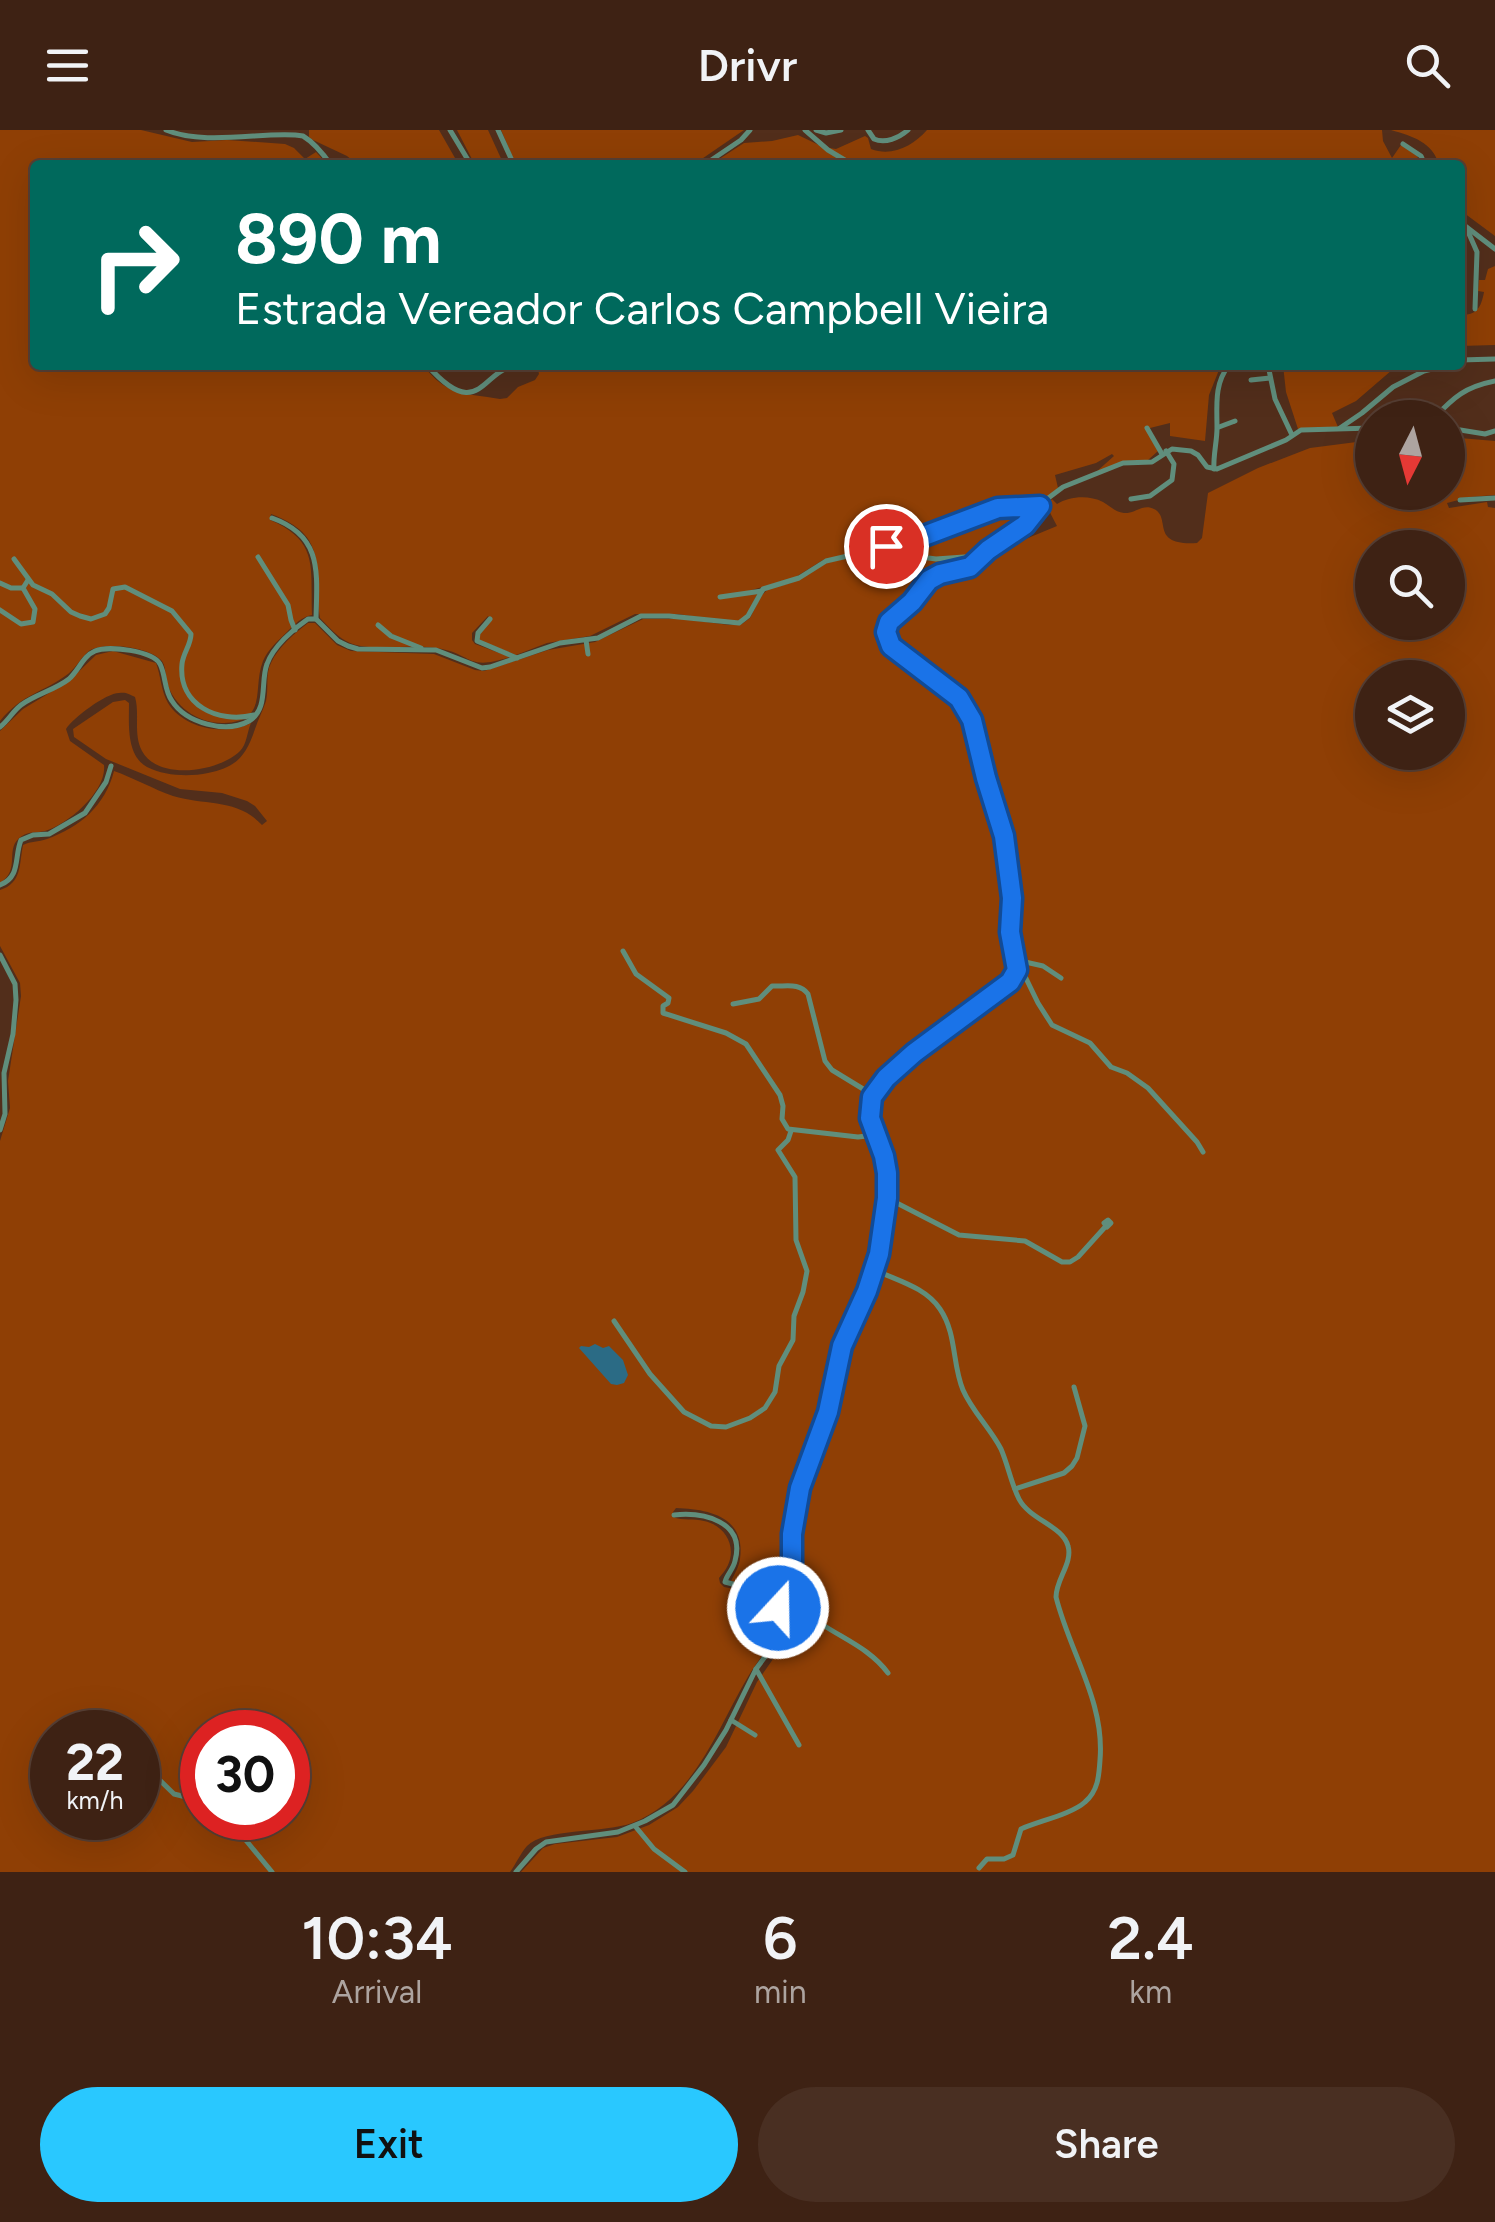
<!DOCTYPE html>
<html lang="en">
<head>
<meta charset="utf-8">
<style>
  :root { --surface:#3e2214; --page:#492f22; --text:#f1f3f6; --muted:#ada4a0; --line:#573f34; --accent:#29c8ff }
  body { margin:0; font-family:Figtree,sans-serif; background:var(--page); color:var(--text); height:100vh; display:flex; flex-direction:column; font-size:38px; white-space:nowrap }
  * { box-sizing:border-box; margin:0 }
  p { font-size:32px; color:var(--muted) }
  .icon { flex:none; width:55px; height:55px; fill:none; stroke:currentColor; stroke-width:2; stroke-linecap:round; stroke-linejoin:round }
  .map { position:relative; height:1742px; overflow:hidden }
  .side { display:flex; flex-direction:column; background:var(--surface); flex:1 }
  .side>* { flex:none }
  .hud { position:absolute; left:30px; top:30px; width:1435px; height:210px; border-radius:10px; box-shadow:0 10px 40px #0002,0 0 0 2px var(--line); background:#00695c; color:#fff; overflow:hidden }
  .needle { width:65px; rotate:186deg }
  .fabs { position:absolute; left:1355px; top:270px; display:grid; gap:20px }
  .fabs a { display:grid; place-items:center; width:110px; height:110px; border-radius:50%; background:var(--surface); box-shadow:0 10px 40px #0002,0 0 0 2px var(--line); font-size:50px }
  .speed { position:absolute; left:30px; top:1580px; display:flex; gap:20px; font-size:50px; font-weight:700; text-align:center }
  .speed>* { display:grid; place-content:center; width:130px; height:130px; border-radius:50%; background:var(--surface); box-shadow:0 10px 40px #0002,0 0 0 2px var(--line); line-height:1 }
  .speed small { font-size:25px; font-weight:400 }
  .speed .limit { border:15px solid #d22; background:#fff; color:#111 }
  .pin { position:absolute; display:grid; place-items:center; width:85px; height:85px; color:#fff; margin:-42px; border:5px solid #fff; border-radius:50%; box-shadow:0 2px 10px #0007 }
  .me { position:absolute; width:110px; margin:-55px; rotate:21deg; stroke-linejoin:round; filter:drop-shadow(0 0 8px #0008) }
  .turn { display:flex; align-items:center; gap:35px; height:210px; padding:0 40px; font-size:45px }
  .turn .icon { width:130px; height:130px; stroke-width:2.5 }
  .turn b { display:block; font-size:70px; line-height:85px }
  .eta { display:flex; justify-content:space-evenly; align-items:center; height:170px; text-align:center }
  .eta b { font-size:60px; font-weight:600; line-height:70px }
  .button { display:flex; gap:20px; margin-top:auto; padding:20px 40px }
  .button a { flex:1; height:115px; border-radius:60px; background:var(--accent); color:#111; font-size:40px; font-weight:600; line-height:115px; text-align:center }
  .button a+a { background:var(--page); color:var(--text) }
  header { display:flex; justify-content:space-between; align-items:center; height:130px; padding:0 40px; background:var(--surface); font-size:45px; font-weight:600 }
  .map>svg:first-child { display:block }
</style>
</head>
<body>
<header><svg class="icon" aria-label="menu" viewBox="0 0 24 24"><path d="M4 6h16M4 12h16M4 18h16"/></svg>Drivr<svg class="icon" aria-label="search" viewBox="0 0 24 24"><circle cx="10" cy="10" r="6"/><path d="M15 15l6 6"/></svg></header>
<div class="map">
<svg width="1495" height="1742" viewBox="0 0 1495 1742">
  <rect width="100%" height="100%" fill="#522e1b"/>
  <g fill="#8f3f05" fill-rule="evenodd">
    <path d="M0,0H141L192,12L227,10L285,14L294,18L305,29L316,22L326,33L324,35H35V235H423C446,266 465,263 500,269L507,268L518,257L535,250L539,244L537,235H1221L1209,265L1205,311L1170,306V293L1146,299L1158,321L1147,331H1123L1095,343L1114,326L1112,324L1096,333L1055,345L1058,358L1038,374L986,379L905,410L823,430L794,448L720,469L758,463L746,486L739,491L730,492L678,484H635L590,506L547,513L516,525L479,510V505L491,490L488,486L472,503V510L475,514L510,527C465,542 473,523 436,518C411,514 371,522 350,513C338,508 329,497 320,488C313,437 330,406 271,384L270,390C320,411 310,439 312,485C301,487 295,494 287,502C279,510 268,519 263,531C252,558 269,591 224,593C199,594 173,576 167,552C165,545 166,535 161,530C149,517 103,511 89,521C81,527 77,537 68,544C43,563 23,563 0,591Z"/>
    <path d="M309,0H439L459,35H358L347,26L313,10L309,7Z"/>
    <path d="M457,0H488L504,35H475Z"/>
    <path d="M501,0H744L693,35H516Z"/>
    <path d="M927,0H1382L1383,11L1392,28L1401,15L1417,26L1421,34L710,35L744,13L772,11L798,5L823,17L836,19L865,6L868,8L871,19C892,27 913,16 927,0Z"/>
    <path d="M1391,0H1495V106L1460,80V35H1439C1433,12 1412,6 1391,0Z"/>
    <path d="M1495,136V215L1460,216V185C1477,185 1481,178 1484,162L1478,161L1479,150H1485L1488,139Z"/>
    <path d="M1283,235H1389L1392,240L1356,271L1332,283L1338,297L1298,299L1286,262Z"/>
    <path d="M1448,307L1495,311V365L1470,367L1447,373L1449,378L1487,372L1488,377L1495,378V1742H521L543,1718L555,1714L617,1707L649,1695L678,1677L693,1661L726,1617L757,1552L785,1512L796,1487L799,1471V1412L807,1366L839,1283L852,1223L863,1191L879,1158L888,1124L896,1066V1046L893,1029L876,989L875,982L879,967L897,946L928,922L1012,860L1020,852L1024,843L1016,799L1018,758L1008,697L994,650L981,584L976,574L965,562L902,519L893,507L894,495L934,454L968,443L989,428L1016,413L1057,396L1046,375L1052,369L1057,374C1070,366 1089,365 1103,372C1110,376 1115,382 1124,383C1135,384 1143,373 1154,379C1172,388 1149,416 1197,413L1202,408L1208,363L1258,338L1310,318L1372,310V362H1448ZM1372,418H1448V492H1372ZM1372,548H1448V622H1372Z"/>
    <path d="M1035,379L1017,398L982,419L965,433L924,446L906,474L883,490L880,498L881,510L887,520L947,564L966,587L980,651L995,694L1007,767L1005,798L1012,839L1010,844L1003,853C967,877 879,926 863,965C860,973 860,979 862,988L879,1038L876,1094L867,1134L842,1195L791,1374L787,1408L789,1459L787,1474H778L747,1455L731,1451C734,1445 739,1437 740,1429C746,1387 709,1379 676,1378L673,1382V1387C683,1391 694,1388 704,1391C724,1395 737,1415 728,1435C726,1440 722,1444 719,1448L720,1453L724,1457L745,1461L784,1485C779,1508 761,1525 749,1545C717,1598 695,1669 632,1693C606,1703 544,1698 527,1716C520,1724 516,1734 510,1742H0V1011L10,978L8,951L21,866L20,853L0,816V760C22,753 19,735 23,715C31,711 38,712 47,709C80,697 105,676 114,641C134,648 153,659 173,666C206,676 237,668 262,695L267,691L255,676L247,671L222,663L180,659L106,629L74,607L73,599L113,572L125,570L129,573C129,594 126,625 147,637C165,646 189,647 208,643C237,637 246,626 255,599C258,590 263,580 266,571C269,558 265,544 271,533C278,517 295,503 308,493H315L337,515L351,521L434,524L475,540L484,541L548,520L595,512L643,489H683L729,495L742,494L750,488L761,466L768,459L791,453L827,433L914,412L989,384ZM52,1602H138V1688H52ZM202,1602H288V1688H202Z"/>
    <path d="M113,521L156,533C161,546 161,561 168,573C184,599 225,606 251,593C247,602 247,614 240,621C219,642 158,651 142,621C133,604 140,584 135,567C128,564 127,562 119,563C106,563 73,588 66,599L70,611L104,635C107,661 68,694 45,701C37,703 29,701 22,706C3,718 22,739 0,753V601L23,579L69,551L96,525Z"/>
  </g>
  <path fill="#2b6b85" d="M595,1214L603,1218L609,1216L623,1230L628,1245L624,1253L617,1255L611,1254L579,1218L581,1216L589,1217Z"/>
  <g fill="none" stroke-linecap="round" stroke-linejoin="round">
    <g stroke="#608e7c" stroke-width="5">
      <path d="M166,0C206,17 270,0 303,6C313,12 324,25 331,35"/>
      <path d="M450,0L471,35"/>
      <path d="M498,0L514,35"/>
      <path d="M805,0L828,20L853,35"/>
      <path d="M816,0L826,3L841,0"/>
      <path d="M868,0L874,9C885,14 899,8 908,0"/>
      <path d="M1403,14L1421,26L1425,35"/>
      <path d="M655,35L666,33L674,35"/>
      <path d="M704,35L741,10L750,0"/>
      <path d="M1460,92L1495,119"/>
      <path d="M1466,97L1477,122L1475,179"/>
      <path d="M1460,230L1495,229"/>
      <path d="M427,235C484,300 483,228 524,237"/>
      <path d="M1268,235L1275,269L1292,305"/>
      <path d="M1251,250L1270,248"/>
      <path d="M1434,288C1454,267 1465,257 1495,251"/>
      <path d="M1219,297L1235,291"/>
      <path d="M1147,298L1162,324"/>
      <path d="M1340,298L1362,283L1393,257L1424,241L1448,235"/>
      <path d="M1448,298L1485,304L1495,301"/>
      <path d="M1214,339C1213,325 1217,312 1217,298C1217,275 1214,254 1229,235"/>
      <path d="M1131,369L1150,366L1172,350L1174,334L1166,321"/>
      <path d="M1460,370L1495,368"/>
      <path d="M272,388C323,406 317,443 316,489"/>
      <path d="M258,427L288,475L291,490L295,500"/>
      <path d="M921,427L936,429L978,426"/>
      <path d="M14,429L33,455L52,464L71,482L80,486L91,489L105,484L109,478L113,459L125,457L172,481L191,504C191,515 183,523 182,534C178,575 218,594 254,585"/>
      <path d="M0,453L11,458H23"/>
      <path d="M720,467L762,461"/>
      <path d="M0,480L21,494L33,492L35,479L23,458L28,450"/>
      <path d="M490,489L478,503L477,511L517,528"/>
      <path d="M378,495L391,506L421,518"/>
      <path d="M586,510L588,524"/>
      <path d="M0,597C8,591 13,581 21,575C36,564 55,560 69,549C79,540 83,526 95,521C109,515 153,521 160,534C166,546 164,560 172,571C186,593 226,604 249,591C269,579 260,552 267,534C273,517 293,499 308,489H316L338,511L348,516L358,519L436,520L482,538L490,537L560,513L598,508L641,486H669L739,493L748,486L763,459L799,448L826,431L908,412L992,380L1039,376"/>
      <path d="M0,755C21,747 14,727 21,710L33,705L49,704L85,683L106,652L111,636"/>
      <path d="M623,821L636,844L669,868L668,873L663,876V883L726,903L746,914L780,965L783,976L782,989L788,999L858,1007L875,1005"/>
      <path d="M0,825L15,854L16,870L13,904L4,943L5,984L0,1000"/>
      <path d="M1016,830L1043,836L1061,848"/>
      <path d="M1019,834L1038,873L1052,895L1090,913L1111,937L1127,943L1148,958L1197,1012L1203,1022"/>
      <path d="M733,874L759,869L772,856C785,857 799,852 808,864L825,931L832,940L873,965"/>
      <path d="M887,1068L959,1105L1025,1111L1062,1132H1070L1078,1127L1106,1096"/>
      <path d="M1108,1090L1111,1093L1107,1097L1104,1093Z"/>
      <path d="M875,1140C898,1151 925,1157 940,1179C957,1204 952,1234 963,1260C972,1281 990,1298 1001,1319C1008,1335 1011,1353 1019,1369C1030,1390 1063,1396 1068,1416C1073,1433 1056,1449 1056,1467C1070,1523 1105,1572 1100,1630C1099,1646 1098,1661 1085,1672C1072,1684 1039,1691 1021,1699L1013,1725L1004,1729H987L979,1738"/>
      <path d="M614,1191L650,1244L684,1282L711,1296L726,1297L750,1288L765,1278L775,1262L779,1236L793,1210L794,1186L803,1162L807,1141L796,1110L795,1047L778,1020L788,1010L791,1001"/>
      <path d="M1015,1359L1064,1343L1072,1336L1077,1328L1085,1296L1074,1257"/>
      <path d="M674,1385C703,1382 746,1391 735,1431C733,1440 727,1444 725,1452L744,1457L773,1475L790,1481"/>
      <path d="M793,1468C805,1476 812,1487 823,1495C846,1510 871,1520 888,1543"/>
      <path d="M756,1539L799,1615"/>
      <path d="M731,1590L755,1605"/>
      <path d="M107,1594L115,1602"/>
      <path d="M138,1629L174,1664L202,1671"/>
      <path d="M222,1688L244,1708L272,1742"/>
      <path d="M635,1696L654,1719L685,1742"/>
      <path d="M516,1742L536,1719L546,1712L618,1702L645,1691L673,1675L704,1635L726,1600L756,1539L782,1504L792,1467L791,1404L800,1358L827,1282L842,1215L873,1146L879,1124L887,1068V1043L884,1026L871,993L870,972L880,954L914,923L1011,852L1017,841L1010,803L1012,769L1004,706L985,647L972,589L959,568L891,516L885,502L889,492L912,472L929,449L940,444L969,437L983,424L1025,395L1043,372L1063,357L1123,333L1152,332L1172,319L1191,321L1198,325L1207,337L1217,339L1286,310L1301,300L1372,298"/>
    </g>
  </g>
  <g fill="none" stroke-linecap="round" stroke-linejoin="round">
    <defs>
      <path id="route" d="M778,1478L790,1481L792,1474V1404L800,1358L828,1282L842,1216L867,1161L879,1124L887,1068V1043L884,1026L870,988L872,967L886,948L914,923L1010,852L1017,840L1010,802L1012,768L1004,706L986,648L972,590L959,568L891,516L886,502L889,492L912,472L929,450L940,444L970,437L988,420L1025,395L1040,376L998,378L908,412L886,416"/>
    </defs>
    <use href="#route" stroke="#114b97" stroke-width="25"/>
    <use href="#route" stroke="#1a73e8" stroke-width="18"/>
  </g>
</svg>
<div class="fabs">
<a><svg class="needle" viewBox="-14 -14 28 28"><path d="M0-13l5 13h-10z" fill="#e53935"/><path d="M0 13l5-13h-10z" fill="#ada4a0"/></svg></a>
<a><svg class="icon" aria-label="search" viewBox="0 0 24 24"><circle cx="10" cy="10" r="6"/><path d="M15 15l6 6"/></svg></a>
<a><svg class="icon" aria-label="layers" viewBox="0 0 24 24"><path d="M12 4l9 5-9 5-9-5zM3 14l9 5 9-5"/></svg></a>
</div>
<div class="speed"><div>22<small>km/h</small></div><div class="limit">30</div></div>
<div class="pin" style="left:886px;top:416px;background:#d93025"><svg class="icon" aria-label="arrive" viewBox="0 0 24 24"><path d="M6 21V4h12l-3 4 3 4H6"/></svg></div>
<svg class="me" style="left:778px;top:1478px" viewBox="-20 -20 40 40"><circle r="17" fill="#1a73e8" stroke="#fff" stroke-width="3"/><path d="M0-11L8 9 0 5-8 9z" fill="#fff"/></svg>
<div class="hud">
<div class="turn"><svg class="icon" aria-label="right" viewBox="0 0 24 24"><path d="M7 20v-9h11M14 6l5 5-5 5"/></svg><div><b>890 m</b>Estrada Vereador Carlos Campbell Vieira</div></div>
</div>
</div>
<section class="side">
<div class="eta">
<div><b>10:34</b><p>Arrival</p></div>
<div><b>6</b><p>min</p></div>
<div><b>2.4</b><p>km</p></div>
</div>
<div class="button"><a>Exit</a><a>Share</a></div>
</section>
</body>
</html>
